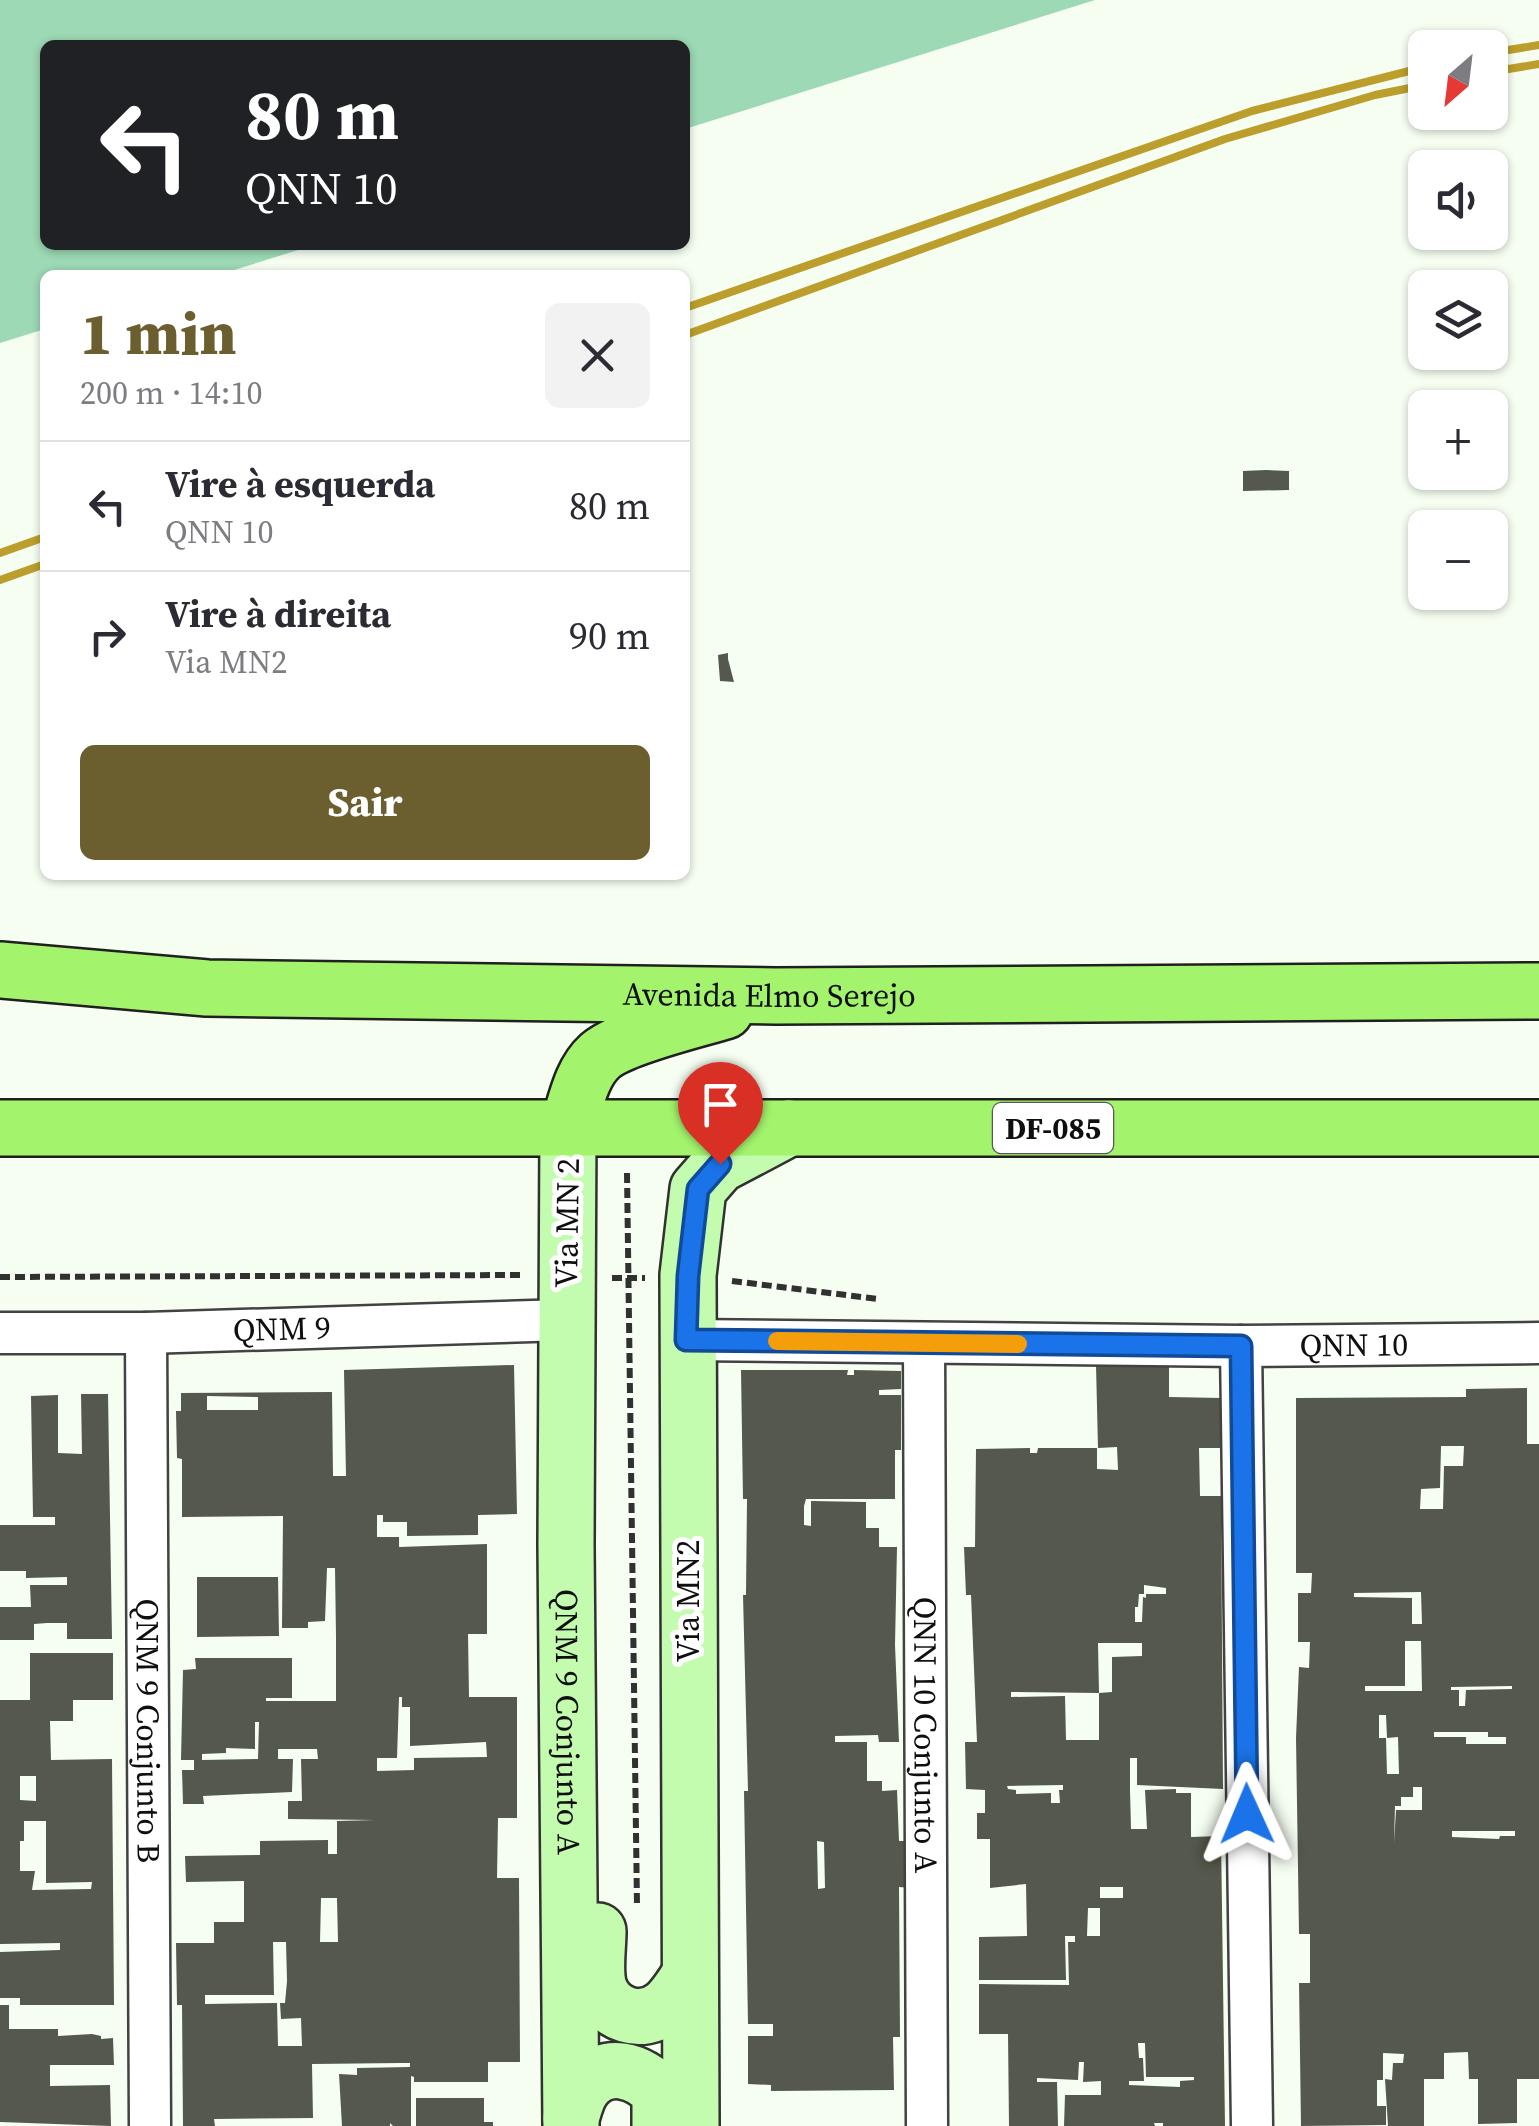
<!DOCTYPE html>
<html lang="pt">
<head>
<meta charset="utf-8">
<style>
  :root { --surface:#fff; --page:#f2f2f3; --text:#2b2b33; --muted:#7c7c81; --line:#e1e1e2; --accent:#6c5f2f }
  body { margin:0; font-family:"Source Serif 4",serif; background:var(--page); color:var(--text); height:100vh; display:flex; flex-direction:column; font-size:38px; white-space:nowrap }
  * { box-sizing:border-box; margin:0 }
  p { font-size:32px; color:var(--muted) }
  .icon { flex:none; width:55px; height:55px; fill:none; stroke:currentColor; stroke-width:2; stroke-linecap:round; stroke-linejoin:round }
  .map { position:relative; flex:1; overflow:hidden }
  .sheet { position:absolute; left:40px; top:270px; width:650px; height:610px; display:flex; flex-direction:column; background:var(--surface); border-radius:15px; box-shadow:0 2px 8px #0004 }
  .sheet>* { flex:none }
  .guide { position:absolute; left:40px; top:40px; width:650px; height:210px; border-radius:15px; box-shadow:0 2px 8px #0004; background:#202124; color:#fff; overflow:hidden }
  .needle { width:65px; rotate:208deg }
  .tools { position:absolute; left:1408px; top:30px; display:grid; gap:20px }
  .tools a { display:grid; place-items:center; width:100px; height:100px; border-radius:15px; background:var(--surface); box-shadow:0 2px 8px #0004; font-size:50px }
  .pin { position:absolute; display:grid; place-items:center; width:85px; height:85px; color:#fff; margin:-102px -42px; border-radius:50% 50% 50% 0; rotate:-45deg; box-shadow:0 0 10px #0007 }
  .pin .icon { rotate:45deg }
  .me { position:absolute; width:110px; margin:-55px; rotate:359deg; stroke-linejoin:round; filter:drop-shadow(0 0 8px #0008) }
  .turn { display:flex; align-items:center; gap:35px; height:210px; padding:0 40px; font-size:45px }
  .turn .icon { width:130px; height:130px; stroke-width:2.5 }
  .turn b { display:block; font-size:70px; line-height:85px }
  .round { display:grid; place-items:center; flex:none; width:105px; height:105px; border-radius:15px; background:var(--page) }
  .overview { display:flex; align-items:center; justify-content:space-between; height:170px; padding:0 40px }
  h1 { font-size:60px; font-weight:800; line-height:75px; color:var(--accent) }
  .action { display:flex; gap:20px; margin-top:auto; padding:20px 40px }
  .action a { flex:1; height:115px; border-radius:15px; background:var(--accent); color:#fff; font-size:40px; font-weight:800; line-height:115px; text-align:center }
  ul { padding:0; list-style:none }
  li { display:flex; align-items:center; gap:30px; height:130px; padding:0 40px; border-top:2px solid var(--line) }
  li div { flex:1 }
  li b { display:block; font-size:38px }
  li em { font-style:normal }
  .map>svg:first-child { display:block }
</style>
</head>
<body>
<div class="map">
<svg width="1539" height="2126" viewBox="0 0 1539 2126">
  <rect width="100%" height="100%" fill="#f6fef2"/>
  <path fill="#9cd9b4" d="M0,0H1095L685,129V45H45V245H314L218,275H45V329L0,343Z"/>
  <g fill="#55584c" fill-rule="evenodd">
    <path d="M1266,470L1289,471V490L1243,491V471Z"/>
    <path d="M728,653V659L734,682L720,681L718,655Z"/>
    <path d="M514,1365L517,1514L478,1515V1535L407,1536V1522H383V1515H377V1537H399V1547L487,1544V1634H468L469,1697H517V1818H498L497,1878H519L520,2062H488V2082H414V2077L411,2076V2126H393L390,2123V2126H342L339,2074L357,2075V2068L410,2067V2063H401L312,2064L313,2118L214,2119L215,2126H183L182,2005H177L176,1943H214V1922H244V1881L186,1882L185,1856L260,1855V1841L328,1840V1854H337V1821L375,1820L288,1819V1801H302L301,1759H318L317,1749H278V1759H293L292,1792L203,1796L204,1804H183L182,1770H194V1760H181L183,1670L196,1669L195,1658H292V1698H266V1701H336V1636L335,1568H327L325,1621L308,1622V1628H282L283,1516L182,1517V1459L177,1458L176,1411H181V1393L332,1392L333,1476H346L344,1370ZM207,1396L258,1397V1410H207ZM399,1697H402V1707H410V1746L486,1742L487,1757L414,1758V1770L377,1771V1758H397ZM255,1722H259L258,1759L202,1760V1754L226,1753V1748L255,1749ZM321,1898H337L338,1942H320ZM273,1942H286L287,1981L285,2003H280L281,2019L301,2018L302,2046H278L277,2003L205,2004V1995H274Z"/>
    <path d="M1096,1365H1169V1397L1222,1398V1448H1199L1200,1496H1221L1223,1789L1137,1785V1758H1130V1790L1131,1829H1147L1145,1790L1176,1789V1793H1191V1837L1221,1836L1225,2126H1163V2123H1154L1155,2126H1064L1065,2095H1101V2081L1083,2082L1084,2062H1079L1078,2080L1037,2078V2082H1057L1058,2126H1009L1008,2034H979V1984L1069,1985L1068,1942H1075V1936H1065L1066,1980H979V1937L1027,1936L1026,1884L990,1888V1839H977V1813H985V1790L966,1789L965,1742H977L971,1595H966L964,1547H975L976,1449L1030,1448V1453H1037L1038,1448H1097V1469L1118,1470L1117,1447L1098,1448ZM1144,1585L1166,1588V1594H1146V1598L1143,1597L1142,1622H1135V1607H1138L1139,1594H1144ZM1098,1643H1142V1656L1112,1657V1692L1099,1693V1740H1066L1065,1696L1011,1697V1692L1099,1693ZM1063,1785V1790H1059L1060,1803H1051V1793L1016,1794V1790L1008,1789L1007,1786ZM1100,1887H1123V1898H1100ZM1088,1908H1100V1936H1087ZM1138,2043H1145L1146,2077H1194V2080L1180,2081V2087L1129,2085V2081H1144L1143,2058H1139Z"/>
    <path d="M741,1370H848L847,1375H854V1370L901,1371V1389L879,1390V1395H901V1450H895V1499H806L804,1506V1525L811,1526V1501L866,1502V1528H879V1547H897L895,1645L899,1742H879L878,1735L835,1736V1742H867V1781H882V1791L897,1790L899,1841H911L912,1888L899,1887L900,2037H893L894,2090L771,2091V2085L748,2084V2036H773V2024H748L744,1791H748L743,1595H746L747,1499H743ZM817,1841L824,1842L825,1888L818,1889Z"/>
    <path d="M1527,1388V1444H1539V2079H1517V2123L1478,2124V2079H1469L1468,2052L1444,2053V2079H1424V2126H1388L1385,2079L1392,2080L1393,2063H1403L1404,2054L1383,2053V2080H1377V2106H1386V2125L1301,2126L1299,1983H1310V1934H1299L1296,1738L1299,1667L1309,1668L1310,1642H1298V1593H1311L1312,1573H1296V1398L1466,1397V1389ZM1441,1446H1464L1463,1466H1444L1443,1509H1420L1421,1489L1440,1488ZM1421,1592L1422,1624H1412V1598L1354,1597V1593ZM1405,1641H1421L1422,1691H1365V1686H1405ZM1512,1686V1689L1466,1690L1465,1706H1459V1690H1451V1687ZM1379,1715H1386L1387,1738L1398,1737L1399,1774H1387L1386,1738H1379ZM1434,1732H1488V1737H1506V1744H1466V1737H1434ZM1413,1787H1422V1810H1396L1394,1843L1395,1806H1401V1797H1413ZM1452,1831H1515V1836H1500L1499,1839L1452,1837Z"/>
    <path d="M81,1394H108L112,1639H67V1623H47L34,1624V1640H0V1607H31L30,1585H67V1577L26,1578V1571H0V1525H55V1517H33L31,1396L58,1395V1453L82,1454Z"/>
    <path d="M197,1577H278L279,1636L197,1637Z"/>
    <path d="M30,1653H113V1700H73V1721H50L51,1760L112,1759L114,2005H20V1998H0V1952L60,1950V1943L0,1944V1700H30ZM20,1776H36V1801L20,1800ZM24,1821H46V1883L92,1882L91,1889L32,1890L35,1871H20V1841H24Z"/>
    <path d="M0,2005H9V2029H58V2036L92,2034L101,2036V2039L113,2038L114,2065H50V2086L110,2085L111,2126L0,2122Z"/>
    <path d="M416,2098H484V2122H493V2126H416Z"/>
  </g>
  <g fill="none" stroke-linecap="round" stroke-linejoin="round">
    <defs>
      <g id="minor">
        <path id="s1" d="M0,1333H146L565,1320"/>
        <path id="s2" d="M146,1333L150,2126"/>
        <path id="s3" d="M686,1340L1241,1346L1539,1343"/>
        <path id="s4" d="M924,1343L927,2126"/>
        <path d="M1241,1346L1252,2126"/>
      </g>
      <g id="secondary">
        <path id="s5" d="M568,1127L566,1545L571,2126"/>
        <path d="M598,1931C598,1949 594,1971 599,1988C608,2015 642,2026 665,2007C675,1999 682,1986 690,1975"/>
        <path d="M571,2118C574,2108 577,2096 583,2088C604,2059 640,2070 660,2093V2126"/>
        <path d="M691,2126L688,1275L698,1189L719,1165L789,1128"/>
      </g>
      <g id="primary">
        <path id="s6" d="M0,970L207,988L776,996L1539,991"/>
        <path d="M568,1127C576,1103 581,1073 600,1056C622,1037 695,1020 725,1011"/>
        <path d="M0,1128H1539"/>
      </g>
    </defs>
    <use href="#minor" stroke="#424242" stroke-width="45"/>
    <use href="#secondary" stroke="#313131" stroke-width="60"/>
    <use href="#primary" stroke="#202020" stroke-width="60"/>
    <g stroke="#313131" stroke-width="6" stroke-dasharray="10 5" stroke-linecap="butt">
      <path d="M627,1173L637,1905"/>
      <path d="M0,1277L520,1275"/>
      <path d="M612,1278H645"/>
      <path d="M732,1281L878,1299"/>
    </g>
    <use href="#minor" stroke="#fff" stroke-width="40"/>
    <use href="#secondary" stroke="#c4fcaf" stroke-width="55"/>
    <use href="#primary" stroke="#a3f36d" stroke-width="55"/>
    <g stroke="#bb9e2b" stroke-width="8">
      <path d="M1490,53L1539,45"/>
      <path d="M1490,72L1539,64"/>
      <path d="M685,308L1252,111L1425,67"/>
      <path d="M685,335L1225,139L1375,95L1425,85"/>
      <path d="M0,553L45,537"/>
      <path d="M0,580L45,564"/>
    </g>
  </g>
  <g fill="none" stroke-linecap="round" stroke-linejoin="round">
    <defs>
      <path id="route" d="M720,1164L698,1189L688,1276L686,1340L1241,1346L1247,1814"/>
    </defs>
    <use href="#route" stroke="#114b97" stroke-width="25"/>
    <use href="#route" stroke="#1a73e8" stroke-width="18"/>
    <path stroke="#f59e0b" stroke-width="18" d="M777,1341L1018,1344"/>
  </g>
  <g text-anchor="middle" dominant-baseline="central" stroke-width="10" stroke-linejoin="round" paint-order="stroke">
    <rect fill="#fff" stroke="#575757" stroke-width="2.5" x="993" y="1103" width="120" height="50" rx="8"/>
    <g font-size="30" font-weight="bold" fill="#0f0f0f">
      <text x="1053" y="1128">DF-085</text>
    </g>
    <g font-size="32" fill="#0f0f0f" stroke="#fff">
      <text stroke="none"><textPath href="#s6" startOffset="770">Avenida Elmo Serejo</textPath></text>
      <text transform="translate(567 1223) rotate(-89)">Via MN 2</text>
      <text stroke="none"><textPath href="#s1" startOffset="282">QNM 9</textPath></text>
      <text stroke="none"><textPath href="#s3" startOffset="668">QNN 10</textPath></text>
      <text transform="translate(688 1601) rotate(-90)">Via MN2</text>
      <text stroke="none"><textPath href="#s5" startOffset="595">QNM 9 Conjunto A</textPath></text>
      <text stroke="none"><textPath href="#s2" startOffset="398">QNM 9 Conjunto B</textPath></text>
      <text stroke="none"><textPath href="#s4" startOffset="392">QNN 10 Conjunto A</textPath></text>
    </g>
  </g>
</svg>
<div class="tools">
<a><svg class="needle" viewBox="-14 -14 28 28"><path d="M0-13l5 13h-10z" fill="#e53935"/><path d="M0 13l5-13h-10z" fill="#7c7c81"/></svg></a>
<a><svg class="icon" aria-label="sound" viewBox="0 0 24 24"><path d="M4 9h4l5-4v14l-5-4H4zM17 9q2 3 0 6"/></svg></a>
<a><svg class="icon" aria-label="layers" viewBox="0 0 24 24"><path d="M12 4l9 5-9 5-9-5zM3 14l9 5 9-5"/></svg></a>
<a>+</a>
<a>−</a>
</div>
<div class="pin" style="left:720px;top:1164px;background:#d93025"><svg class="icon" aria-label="arrive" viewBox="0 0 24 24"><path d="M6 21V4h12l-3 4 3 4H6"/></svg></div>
<svg class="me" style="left:1247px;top:1814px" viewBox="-20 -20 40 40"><path d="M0-17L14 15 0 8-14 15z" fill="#1a73e8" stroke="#fff" stroke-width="4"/></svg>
<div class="guide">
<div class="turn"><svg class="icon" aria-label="left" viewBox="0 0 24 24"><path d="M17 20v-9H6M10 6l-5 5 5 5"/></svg><div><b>80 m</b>QNN 10</div></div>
</div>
<section class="sheet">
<div class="overview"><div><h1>1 min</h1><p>200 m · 14:10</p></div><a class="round"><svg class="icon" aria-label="close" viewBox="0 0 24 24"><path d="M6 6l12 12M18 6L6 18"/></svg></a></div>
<ul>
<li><svg class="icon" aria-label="left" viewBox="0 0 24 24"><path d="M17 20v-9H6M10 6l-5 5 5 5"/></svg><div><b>Vire à esquerda</b><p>QNN 10</p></div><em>80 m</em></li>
<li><svg class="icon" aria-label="right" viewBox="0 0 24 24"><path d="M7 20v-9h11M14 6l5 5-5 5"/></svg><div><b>Vire à direita</b><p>Via MN2</p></div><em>90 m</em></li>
</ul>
<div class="action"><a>Sair</a></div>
</section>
</div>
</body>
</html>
